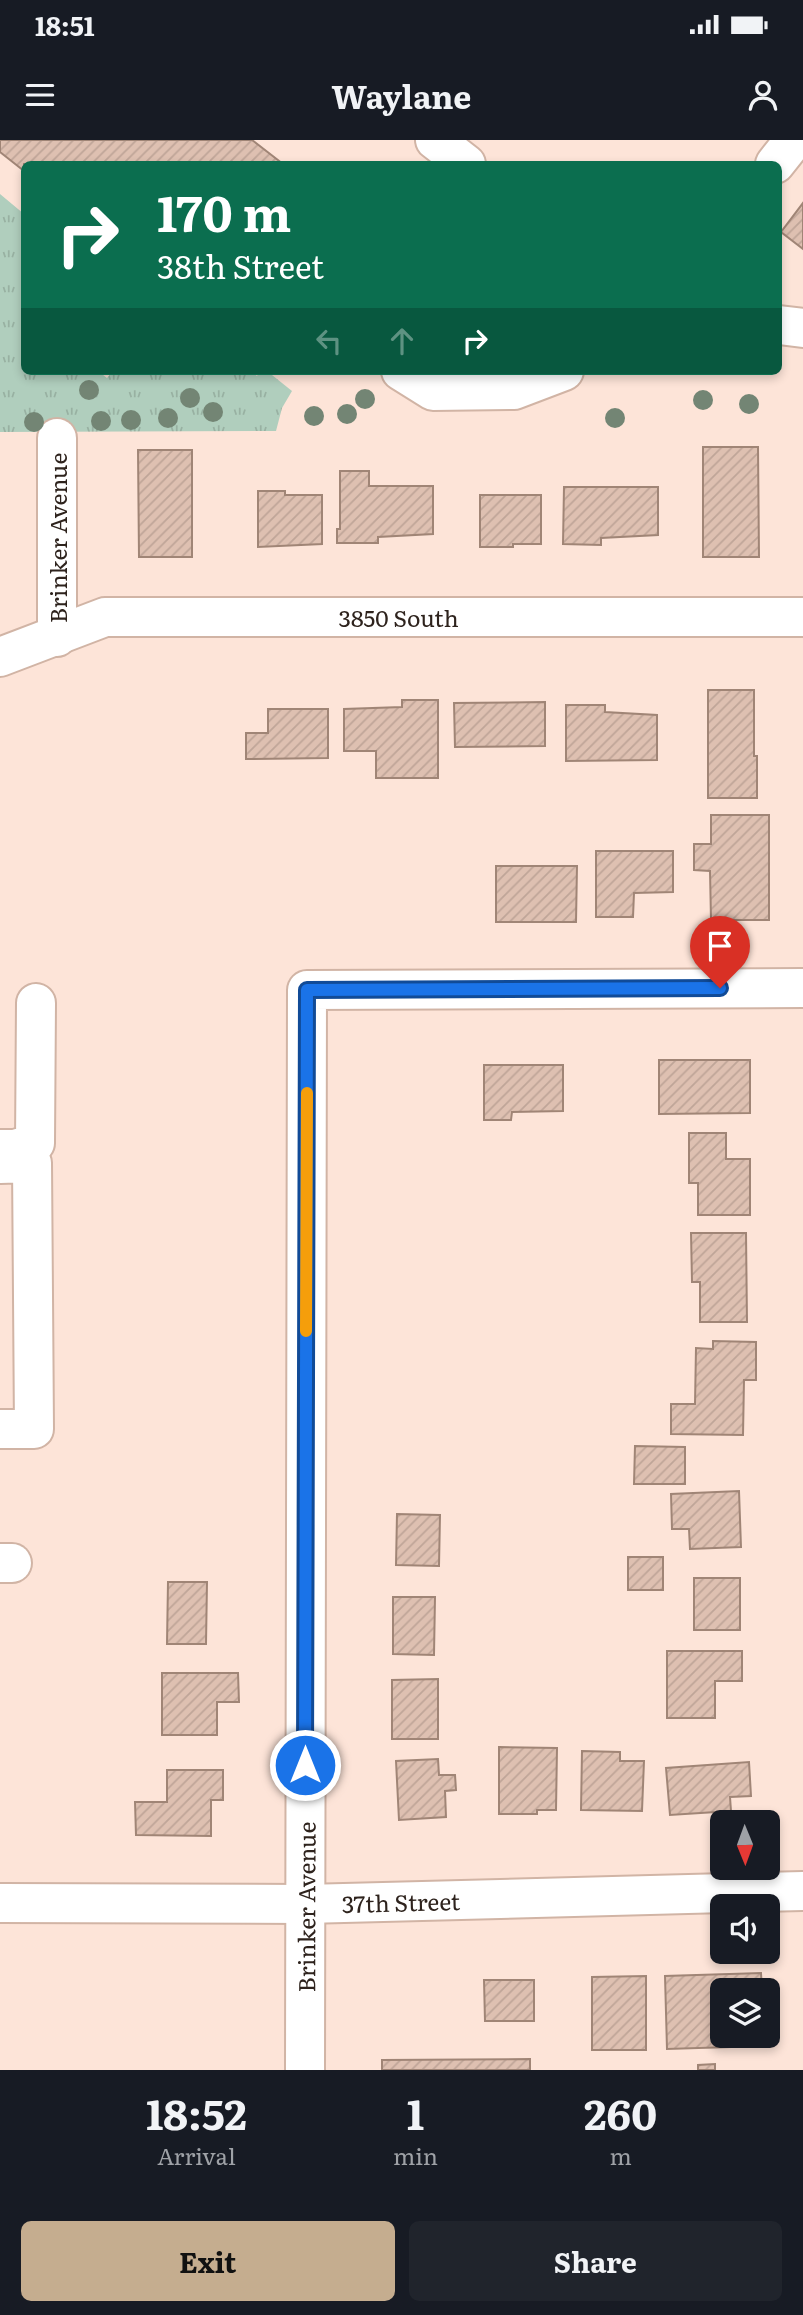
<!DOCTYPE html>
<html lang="en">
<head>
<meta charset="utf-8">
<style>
  :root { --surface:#171b24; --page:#20242c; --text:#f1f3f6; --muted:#9ea1a6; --accent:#c5ad8f }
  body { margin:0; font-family:Literata,serif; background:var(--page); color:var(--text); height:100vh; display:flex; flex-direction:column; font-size:26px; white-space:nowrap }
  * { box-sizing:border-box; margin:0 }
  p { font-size:23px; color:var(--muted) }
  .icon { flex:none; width:38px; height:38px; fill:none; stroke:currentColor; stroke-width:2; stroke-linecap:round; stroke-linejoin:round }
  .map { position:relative; height:1930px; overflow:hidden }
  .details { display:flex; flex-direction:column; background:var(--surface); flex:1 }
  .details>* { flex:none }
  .hud { position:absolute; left:21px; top:21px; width:761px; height:214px; border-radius:10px; box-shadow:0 4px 10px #0003; background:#0b6e4f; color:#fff; overflow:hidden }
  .needle { width:46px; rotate:179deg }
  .buttons { position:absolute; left:710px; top:1670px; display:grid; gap:14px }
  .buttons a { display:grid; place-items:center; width:70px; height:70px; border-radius:10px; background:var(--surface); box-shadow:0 4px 10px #0003; font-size:35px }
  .pin { position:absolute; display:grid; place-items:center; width:60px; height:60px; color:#fff; margin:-72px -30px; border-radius:50% 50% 50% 0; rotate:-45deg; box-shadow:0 0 7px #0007 }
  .pin .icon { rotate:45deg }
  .me { position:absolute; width:77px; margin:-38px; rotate:0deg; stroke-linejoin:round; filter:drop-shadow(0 0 5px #0008) }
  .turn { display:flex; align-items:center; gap:24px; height:147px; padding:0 21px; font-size:32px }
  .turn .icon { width:91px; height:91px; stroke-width:2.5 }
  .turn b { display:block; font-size:49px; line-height:60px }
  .lanes { display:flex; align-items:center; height:66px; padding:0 21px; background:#0003; justify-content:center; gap:35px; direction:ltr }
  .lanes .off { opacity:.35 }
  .eta { display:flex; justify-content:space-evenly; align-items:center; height:119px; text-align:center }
  .eta b { font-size:42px; font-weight:700; line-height:49px }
  .primary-button { display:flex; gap:14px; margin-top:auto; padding:14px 21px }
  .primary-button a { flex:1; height:80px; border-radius:10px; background:var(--accent); color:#111; font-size:28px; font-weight:700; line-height:80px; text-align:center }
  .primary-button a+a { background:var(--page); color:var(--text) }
  .status { display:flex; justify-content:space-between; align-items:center; height:49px; padding:0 35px; background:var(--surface); direction:ltr }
  .status svg { height:19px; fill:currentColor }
  header { display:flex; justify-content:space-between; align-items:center; height:91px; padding:0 21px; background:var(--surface); font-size:32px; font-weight:700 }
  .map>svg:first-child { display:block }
</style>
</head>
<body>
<div class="status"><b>18:51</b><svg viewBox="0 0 49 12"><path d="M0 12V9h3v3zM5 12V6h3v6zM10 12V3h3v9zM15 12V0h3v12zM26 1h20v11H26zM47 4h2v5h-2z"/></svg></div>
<header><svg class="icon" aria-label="menu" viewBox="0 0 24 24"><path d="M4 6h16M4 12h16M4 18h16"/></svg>Waylane<svg class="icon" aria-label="person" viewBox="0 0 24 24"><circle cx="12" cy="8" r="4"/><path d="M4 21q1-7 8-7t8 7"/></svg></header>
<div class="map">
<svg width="803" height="1930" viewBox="0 0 803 1930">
  <defs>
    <pattern id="grass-tufts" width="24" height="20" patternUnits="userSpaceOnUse" patternTransform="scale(1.75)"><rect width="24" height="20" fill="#b0cebd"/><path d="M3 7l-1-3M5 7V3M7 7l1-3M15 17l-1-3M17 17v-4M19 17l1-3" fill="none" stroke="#98b1a2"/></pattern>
    <pattern id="building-hatch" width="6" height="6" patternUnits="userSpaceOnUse" patternTransform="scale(1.75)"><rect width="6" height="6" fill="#dec0b1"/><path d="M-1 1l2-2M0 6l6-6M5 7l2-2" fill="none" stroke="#bfa598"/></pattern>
  </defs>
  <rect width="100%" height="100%" fill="#fde4d8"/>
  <path fill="url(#grass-tufts)" d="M0,54L24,74V231H98L107,238L113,231H250L257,236L260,231H267L292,251L282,268L276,291L0,292Z"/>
  <g fill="url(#building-hatch)" stroke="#a08576" stroke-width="2">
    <path d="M0,0H252L283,24H24V31L0,12Z"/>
    <path d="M803,63V109L781,92Z"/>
    <path d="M703,307H758L759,417H703Z"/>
    <path d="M138,310H192V417H139Z"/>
    <path d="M340,331H369V346H433V394L378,397V403H337V389H340Z"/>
    <path d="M564,347H658V395L601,398V405L563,404Z"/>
    <path d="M258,351H285V355H322V404L258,407Z"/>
    <path d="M480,355H541V404H513V407H480Z"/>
    <path d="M708,550H754V616H757V658H708Z"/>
    <path d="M402,560H438V638H376V611H344V569L402,567Z"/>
    <path d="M545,562V606L455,607L454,563Z"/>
    <path d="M566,565H605V572L657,575V620L566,621Z"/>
    <path d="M268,569H328V618L246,619V593H268Z"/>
    <path d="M711,675H769V780H711L710,731L694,730V704H711Z"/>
    <path d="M596,711H673V752L634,753L633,777H596Z"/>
    <path d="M496,726H577L576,782H496Z"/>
    <path d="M659,920H750V973L659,974Z"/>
    <path d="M484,925H563V971L512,972L511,980H484Z"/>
    <path d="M689,993H726V1019H750V1075H698V1043H689Z"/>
    <path d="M691,1093H746L747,1182H700V1142H692Z"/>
    <path d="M713,1201L756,1202V1240H744L743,1295L671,1294V1264H695L696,1208L713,1209Z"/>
    <path d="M635,1306L685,1307V1344H634Z"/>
    <path d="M739,1351L741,1407L690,1409L689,1389H672L671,1354Z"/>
    <path d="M397,1374L440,1375L439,1426L396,1425Z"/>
    <rect x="628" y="1417" width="35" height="33"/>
    <rect x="694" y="1438" width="46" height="52"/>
    <path d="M168,1442H207L206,1504H167Z"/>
    <path d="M393,1457H435L434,1515L393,1514Z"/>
    <path d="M667,1511H742V1541H715V1578H667Z"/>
    <path d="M162,1533H238L239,1562H217V1595H162Z"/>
    <path d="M438,1539V1599H392V1540Z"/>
    <path d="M499,1607L557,1608L556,1670H537V1674H499Z"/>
    <path d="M582,1611L620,1612V1621H644L642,1671L581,1670Z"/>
    <path d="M438,1619L439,1635H455L456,1650L445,1651L446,1677L399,1680L396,1621Z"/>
    <path d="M749,1622L751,1656L730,1657L731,1671L670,1675L666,1628Z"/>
    <path d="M167,1630H223V1660H211V1696L136,1695L135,1662H167Z"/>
    <path d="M761,1833L762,1850H723V1895H763V1906L667,1909L665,1836Z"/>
    <path d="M646,1836V1910H592V1837Z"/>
    <path d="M484,1840H534V1881H485Z"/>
    <path d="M530,1919V1930H382V1920Z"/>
    <path d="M715,1924V1930H698V1925Z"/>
  </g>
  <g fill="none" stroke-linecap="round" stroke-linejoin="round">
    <defs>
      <g id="minor">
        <path d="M435,0L466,24"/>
        <path d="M775,24L794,0"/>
        <path d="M779,185L803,188"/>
        <path d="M401,231L433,251L514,250L564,231"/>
        <path d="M57,298V497"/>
        <path id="s1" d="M0,517L105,477H803"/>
        <path d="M0,1009H15L35,1003L36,863"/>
        <path d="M0,1024L32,1023L34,1289H0"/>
        <path d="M0,1423H12"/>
        <path id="s2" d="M0,1763L305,1764L803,1751"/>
        <path id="s3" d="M305,1930L307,850L803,848"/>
      </g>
    </defs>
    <use href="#minor" stroke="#d1b4a5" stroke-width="42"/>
    <use href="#minor" stroke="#fff" stroke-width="38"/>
  </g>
  <g fill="#738574">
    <circle cx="89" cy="250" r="10"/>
    <circle cx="190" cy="258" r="10"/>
    <circle cx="365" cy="259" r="10"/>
    <circle cx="703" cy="260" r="10"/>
    <circle cx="749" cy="264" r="10"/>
    <circle cx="213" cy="272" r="10"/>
    <circle cx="347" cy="274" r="10"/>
    <circle cx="314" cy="276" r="10"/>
    <circle cx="168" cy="278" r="10"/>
    <circle cx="615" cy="278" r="10"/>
    <circle cx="131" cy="280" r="10"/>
    <circle cx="101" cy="281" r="10"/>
    <circle cx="34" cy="282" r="10"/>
  </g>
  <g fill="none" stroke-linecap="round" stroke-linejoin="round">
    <defs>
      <path id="route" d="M305,1625L307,850L720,848"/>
    </defs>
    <use href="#route" stroke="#114b97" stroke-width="18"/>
    <use href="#route" stroke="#1a73e8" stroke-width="12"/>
    <path stroke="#f59e0b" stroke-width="12" d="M306,1191L307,953"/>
  </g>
  <g text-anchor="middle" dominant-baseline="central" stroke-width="6" stroke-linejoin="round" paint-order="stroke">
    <g font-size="23" fill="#2e231d" stroke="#fff">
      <text transform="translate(57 398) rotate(-90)">Brinker Avenue</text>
      <text stroke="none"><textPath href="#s1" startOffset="406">3850 South</textPath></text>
      <text stroke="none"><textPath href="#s2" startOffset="401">37th Street</textPath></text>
      <text stroke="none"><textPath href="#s3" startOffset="163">Brinker Avenue</textPath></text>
    </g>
  </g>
</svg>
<div class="buttons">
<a><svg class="needle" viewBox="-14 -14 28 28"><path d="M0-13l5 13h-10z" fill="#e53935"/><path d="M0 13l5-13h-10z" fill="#9ea1a6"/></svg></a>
<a><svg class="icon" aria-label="sound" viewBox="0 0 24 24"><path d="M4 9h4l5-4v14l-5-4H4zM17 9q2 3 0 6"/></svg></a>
<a><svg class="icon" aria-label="layers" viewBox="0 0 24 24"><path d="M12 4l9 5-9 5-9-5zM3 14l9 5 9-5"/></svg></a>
</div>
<div class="pin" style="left:720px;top:848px;background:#d93025"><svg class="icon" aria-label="arrive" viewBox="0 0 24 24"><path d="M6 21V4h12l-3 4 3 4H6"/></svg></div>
<svg class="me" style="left:305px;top:1625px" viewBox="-20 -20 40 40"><circle r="17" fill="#1a73e8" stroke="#fff" stroke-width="3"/><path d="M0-11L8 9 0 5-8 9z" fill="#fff"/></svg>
<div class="hud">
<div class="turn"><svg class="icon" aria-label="right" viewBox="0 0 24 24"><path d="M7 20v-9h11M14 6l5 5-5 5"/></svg><div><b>170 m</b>38th Street</div></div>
<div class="lanes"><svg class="icon off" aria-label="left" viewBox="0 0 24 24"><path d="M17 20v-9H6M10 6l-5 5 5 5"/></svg><svg class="icon off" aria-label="ahead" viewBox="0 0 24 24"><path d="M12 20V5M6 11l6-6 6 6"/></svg><svg class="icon" aria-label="right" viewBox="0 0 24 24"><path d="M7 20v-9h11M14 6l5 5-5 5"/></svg></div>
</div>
</div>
<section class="details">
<div class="eta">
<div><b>18:52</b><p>Arrival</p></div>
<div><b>1</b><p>min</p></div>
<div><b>260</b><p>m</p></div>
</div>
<div class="primary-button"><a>Exit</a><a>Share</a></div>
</section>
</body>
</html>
